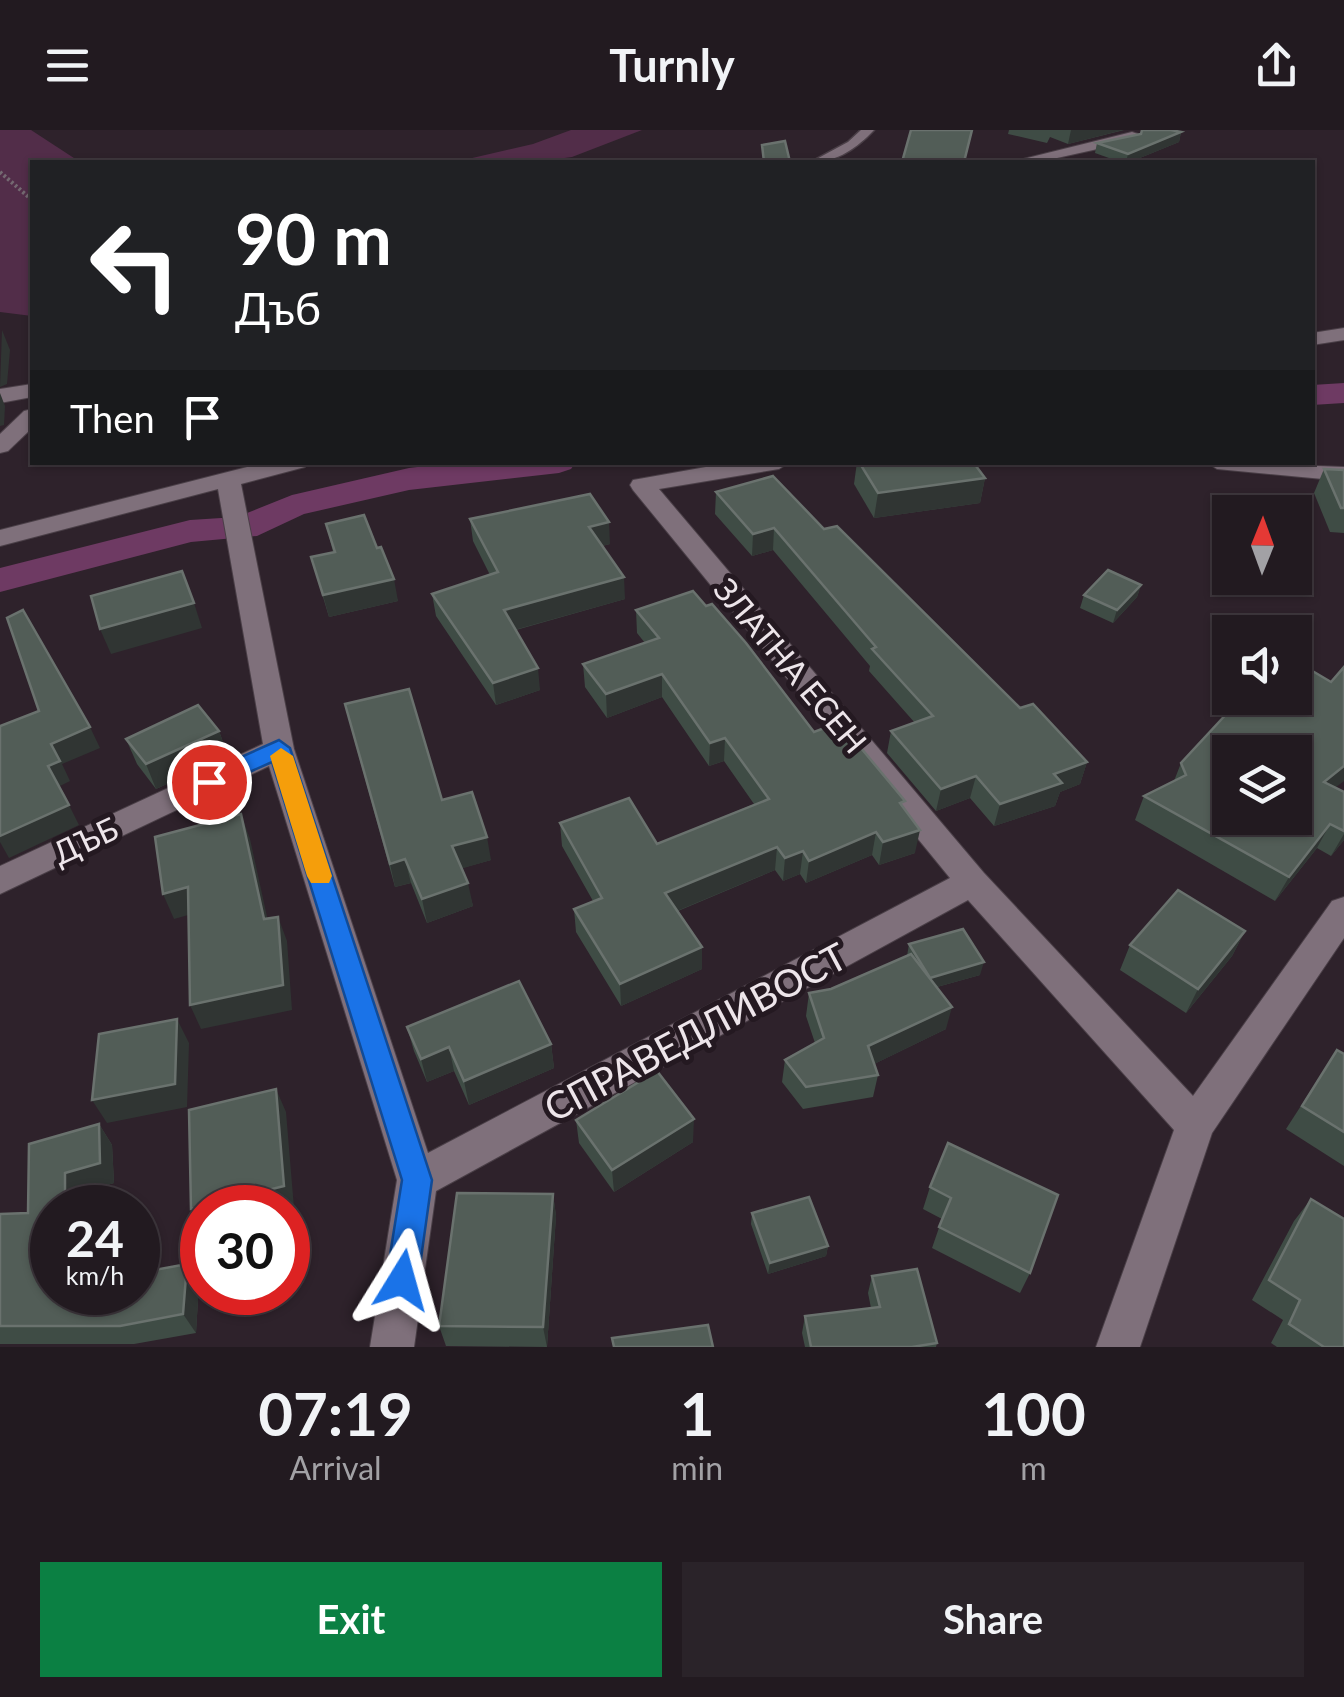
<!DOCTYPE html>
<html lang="en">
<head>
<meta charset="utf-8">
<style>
  :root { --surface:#221a20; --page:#2a2329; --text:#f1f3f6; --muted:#a2a1a5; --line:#3f383e; --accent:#0b8043 }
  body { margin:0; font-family:Lato,sans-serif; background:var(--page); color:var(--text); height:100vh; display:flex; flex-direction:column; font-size:38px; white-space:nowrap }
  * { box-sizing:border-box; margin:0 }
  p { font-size:32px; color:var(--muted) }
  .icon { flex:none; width:55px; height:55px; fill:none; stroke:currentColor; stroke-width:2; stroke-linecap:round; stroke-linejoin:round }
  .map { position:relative; height:1217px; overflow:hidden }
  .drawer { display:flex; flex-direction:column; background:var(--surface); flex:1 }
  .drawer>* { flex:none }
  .banner { position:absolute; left:30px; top:30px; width:1285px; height:305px; border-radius:0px; box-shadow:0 2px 8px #0004,0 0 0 2px var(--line); background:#202124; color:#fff; overflow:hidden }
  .needle { width:65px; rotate:1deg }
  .buttons { position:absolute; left:1212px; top:365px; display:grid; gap:20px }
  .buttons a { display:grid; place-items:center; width:100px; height:100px; border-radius:0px; background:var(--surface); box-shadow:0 2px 8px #0004,0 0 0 2px var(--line); font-size:50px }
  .speed { position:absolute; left:30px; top:1055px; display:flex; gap:20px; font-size:50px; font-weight:700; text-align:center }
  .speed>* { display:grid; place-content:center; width:130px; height:130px; border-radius:50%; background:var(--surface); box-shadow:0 2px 8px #0004,0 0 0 2px var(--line); line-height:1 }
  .speed small { font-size:25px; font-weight:400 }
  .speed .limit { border:15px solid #d22; background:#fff; color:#111 }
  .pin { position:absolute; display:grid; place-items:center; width:85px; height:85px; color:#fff; margin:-42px; border:5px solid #fff; border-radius:50%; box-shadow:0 2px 10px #0007 }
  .me { position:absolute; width:110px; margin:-55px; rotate:8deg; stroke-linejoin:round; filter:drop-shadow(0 0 8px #0008) }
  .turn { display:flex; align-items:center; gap:35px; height:210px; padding:0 40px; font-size:45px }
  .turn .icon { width:130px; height:130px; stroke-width:2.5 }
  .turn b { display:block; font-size:70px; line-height:85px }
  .then { display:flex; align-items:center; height:95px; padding:0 40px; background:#0003; gap:20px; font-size:38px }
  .eta { display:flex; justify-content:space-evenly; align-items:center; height:170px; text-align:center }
  .eta b { font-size:60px; font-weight:700; line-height:70px }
  .cta { display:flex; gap:20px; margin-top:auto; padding:20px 40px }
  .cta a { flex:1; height:115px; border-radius:0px; background:var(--accent); color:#fff; font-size:40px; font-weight:700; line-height:115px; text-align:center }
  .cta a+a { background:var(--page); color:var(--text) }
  header { display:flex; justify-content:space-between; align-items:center; height:130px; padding:0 40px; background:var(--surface); font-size:45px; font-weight:700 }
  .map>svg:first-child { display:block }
</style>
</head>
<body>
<header><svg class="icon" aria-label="menu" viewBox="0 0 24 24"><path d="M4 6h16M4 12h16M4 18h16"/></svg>Turnly<svg class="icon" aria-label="share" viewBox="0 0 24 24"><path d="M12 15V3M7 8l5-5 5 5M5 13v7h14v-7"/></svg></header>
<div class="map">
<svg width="1344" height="1217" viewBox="0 0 1344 1217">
  <rect width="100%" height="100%" fill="#2e222b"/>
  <g fill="#522d49">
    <path d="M0,0H31L80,32H32V186L0,182Z"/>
    <path d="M571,0H642L572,27L535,32H455L533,14Z"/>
  </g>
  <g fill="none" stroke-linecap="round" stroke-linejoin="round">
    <g fill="#6e3a63" fill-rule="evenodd">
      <path d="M1344,253V273L1312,275V255Z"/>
      <path d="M460,332H576L571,339L559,343L409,360L304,384L257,406L191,412L0,462V438L190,390L237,387L292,365L409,338Z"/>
    </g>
    <defs>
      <path id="lane" d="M861,0H874C857,18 836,33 811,32L848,12Z"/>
      <g id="street">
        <path d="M1132,2L1138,4V10L1039,32H1011Z"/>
        <path d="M1344,198V210L1312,215V203Z"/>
        <path d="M32,254V267L0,273V259Z"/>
        <path d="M32,279V298L8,321L0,323V304L24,281Z"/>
        <path d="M267,332H308L305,337L241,354L294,619L428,1023L950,748L633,360L630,355L633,350L734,332H790L779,339L659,359L984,743L1193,966L1332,771L1344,767V808L1212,1003L1140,1217H1096L1174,1000L968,770L436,1061L414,1217H370L397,1050L269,636L0,764V736L263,614L218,359L0,416V400Z"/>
        <path d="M1206,332L1344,337V351L1217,339Z"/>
      </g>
    </defs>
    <use href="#lane" stroke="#4a3f47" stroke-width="3"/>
    <use href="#street" stroke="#4a3f47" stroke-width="2"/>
    <path stroke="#746971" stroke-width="4" stroke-dasharray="2.5 2.5" stroke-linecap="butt" d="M0,42L32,70"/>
    <use href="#lane" fill="#7f707b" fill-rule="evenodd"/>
    <use href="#street" fill="#7f707b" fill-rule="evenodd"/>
  </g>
  <g fill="#3f4c45">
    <path d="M1009,0H1124L1068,14L1050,7L1047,13L1008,4Z"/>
    <path d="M1181,2L1179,12L1130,32H1120L1095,23L1097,13Z"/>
    <path d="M857,332H973L985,348L980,373L874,388L854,354Z"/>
    <path d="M1324,339L1344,340V403L1330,402L1314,363Z"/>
    <path d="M716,362L824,399L1020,578L1087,632L1080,654L1060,662L1055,676L994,696L970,668L936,681L887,623L891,601L915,593L869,541L870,536L773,420L752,426L715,384Z"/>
    <path d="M470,389L610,414L602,416L625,469L516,500L540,560L496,575L436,486L432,464L490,445L473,411Z"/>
    <path d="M326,394L377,418L398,471L329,487L311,427L333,422Z"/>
    <path d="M1141,455L1137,467L1113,493L1080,478L1084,465Z"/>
    <path d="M636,480L814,602L904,678L915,723L879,735L872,725L806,753L800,744L783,751L775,740L678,781L702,839L621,876L576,802L574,779L593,771L562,716L560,693L657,714L754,674L724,631L709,636L662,567L607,588L585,557L583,534L645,513L637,503Z"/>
    <path d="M1331,552L1335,658L1344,662V710L1331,726L1317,718L1275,771L1135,690L1144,666L1174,651L1181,633Z"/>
    <path d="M351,598L442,670L491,730L462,738L473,776L427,793L411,753L395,757Z"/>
    <path d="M219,601L228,626L156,659L137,634L126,609Z"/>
    <path d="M1245,801L1232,826L1186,883L1120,840L1130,815Z"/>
    <path d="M909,814L980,845L937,857L946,899L874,934L878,945L873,967L803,979L782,952L785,930L815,913L806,886L809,863L831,859L907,826Z"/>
    <path d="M407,897L551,914L554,938L469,975L454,941L427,952L414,921Z"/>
    <path d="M1337,920L1344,924V1036L1286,999Z"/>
    <path d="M576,990L693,1012L614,1062L579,1013Z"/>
    <path d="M99,994L112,1015L114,1053L80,1063L52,1162L187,1134L199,1153L196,1203L134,1214H0V1084L28,1083Z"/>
    <path d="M948,1013L1030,1143L1020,1163L932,1118L942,1089L923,1079L930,1057Z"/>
    <path d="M553,1064L556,1086L547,1217L446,1216L439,1196Z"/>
    <path d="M1311,1069L1344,1217H1277L1271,1213L1283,1190L1252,1170L1294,1091Z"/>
    <path d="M752,1083L828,1116L826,1126L768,1144L751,1094Z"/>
    <path d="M872,1146L937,1213L936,1217H805L802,1203L805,1186L871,1178L868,1163Z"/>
  </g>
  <g fill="#303533">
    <path d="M1071,0H1123L1068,14Z"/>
    <path d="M1181,2L1179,12L1130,32H1126L1128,24Z"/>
    <path d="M2,200L10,220L7,254L0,257Z"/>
    <path d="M0,263L5,276L4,295L0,296Z"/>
    <path d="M985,348L980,373L874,388L878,363Z"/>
    <path d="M609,392L610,414L590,419L589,397Z"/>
    <path d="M774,398L773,420L752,426L753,404Z"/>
    <path d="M624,447L625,469L507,502L504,480Z"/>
    <path d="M394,449L398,471L329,487L323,465Z"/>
    <path d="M1141,455L1137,467L1113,493L1117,480Z"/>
    <path d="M194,473L202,498L111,524L100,499Z"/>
    <path d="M538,538L540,560L496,575L493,553Z"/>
    <path d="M662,544V567L607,588L606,564Z"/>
    <path d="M90,597L100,618L62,634L70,651L58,657L48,636L51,614Z"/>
    <path d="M219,601L228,626L156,659L146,634Z"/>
    <path d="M725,608L724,631L709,636L710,613Z"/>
    <path d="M1087,632L1080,654L1060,662L1055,676L994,696L1000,674L1054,644Z"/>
    <path d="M1344,636V651L1311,676L1324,652Z"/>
    <path d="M976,646L970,668L936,681L941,659Z"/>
    <path d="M69,675L79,695L9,728L0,712V706Z"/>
    <path d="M241,684L250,709L273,814L264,789Z"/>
    <path d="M1330,694L1317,718L1275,771L1289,747Z"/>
    <path d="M920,700L915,723L879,735L883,712Z"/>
    <path d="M876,702L872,725L806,753L809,731Z"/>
    <path d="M1344,704V710L1331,726Z"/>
    <path d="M487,707L491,730L457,740L452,716Z"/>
    <path d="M777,717L775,740L665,786V763Z"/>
    <path d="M803,721L800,744L783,751L785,728Z"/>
    <path d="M405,729L411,753L395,757L390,734Z"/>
    <path d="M468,753L473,776L427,793L422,769Z"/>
    <path d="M188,757L199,782L174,789L163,764Z"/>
    <path d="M278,787L287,811L292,880L201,899L190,875Z"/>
    <path d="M1245,801L1232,826L1186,883L1198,859Z"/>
    <path d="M702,817V839L621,876L620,854Z"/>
    <path d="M984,832L980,845L926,860L929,848Z"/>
    <path d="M952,877L946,899L864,939L868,916Z"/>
    <path d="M177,889L189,913L187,977L107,993L92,970Z"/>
    <path d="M551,914L554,938L469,975L464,951Z"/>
    <path d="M449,917L454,941L427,952L421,929Z"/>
    <path d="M276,959L286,982L294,1078L288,1079V1078H202V1098L191,1079Z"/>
    <path d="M694,989L693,1012L614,1062L612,1040Z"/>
    <path d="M99,994L112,1015L114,1053L80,1063V1078H65V1043Z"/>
    <path d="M553,1064L556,1086L547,1217L543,1197Z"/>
    <path d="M828,1116L826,1126L768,1144L770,1133Z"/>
    <path d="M187,1134L199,1153L196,1203L183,1184Z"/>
  </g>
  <g fill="#525d57" stroke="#6a726e" stroke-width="2.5" fill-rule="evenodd">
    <path d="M911,0H972L964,32H902Z"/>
    <path d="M1142,0H1171L1181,2L1128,24L1097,13L1141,4Z"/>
    <path d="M785,11L790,32H764L762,15Z"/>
    <path d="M859,332H973L985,348L878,363Z"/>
    <path d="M1324,339L1344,340V378H1341Z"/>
    <path d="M773,346L824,399L837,396L1020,578L1033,574L1087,632L1054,644L1062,653L1000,674L976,646L941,659L891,601L933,586L872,519L876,517L774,398L753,404L716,362Z"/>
    <path d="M590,364L609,392L589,397L624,447L504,480L538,538L493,553L432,464L498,442L470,389Z"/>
    <path d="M364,385L377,418L381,417L394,449L323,465L311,427L335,422L326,394Z"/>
    <path d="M1108,440L1141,455L1117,480L1084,465Z"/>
    <path d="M182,441L194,473L100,499L91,466Z"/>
    <path d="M693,461L706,476L712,474L746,513L814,602L835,594L851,614L856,612L905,671L900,673L920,700L883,712L876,702L809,731L803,721L785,728L777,717L665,763L702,817L620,854L574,779L602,768L560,693L629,668L657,714L769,669L725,608L710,613L662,544L606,564L583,534L659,508L636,480Z"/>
    <path d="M23,480L90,597L51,614L60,631L48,636L69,675L0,706V596L39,581L7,488Z"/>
    <path d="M1304,536L1331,552L1344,537V636L1324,652L1344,662V701L1330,694L1289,747L1144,666L1186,645L1181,633L1232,578L1251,568H1295V541ZM1230,622H1295V688H1230Z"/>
    <path d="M409,559L442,670L472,662L487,707L452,716L468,753L422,769L405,729L390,734L345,574Z"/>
    <path d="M198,575L219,601L146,634L126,609Z"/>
    <path d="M241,684L264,789L278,787L283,855L190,875L188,757L163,764L155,707Z"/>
    <path d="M1178,760L1245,801L1198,859L1130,815Z"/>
    <path d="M963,799L984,832L930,848L909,814Z"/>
    <path d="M911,824L952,877L868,916L878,945L806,957L785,930L824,908L809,863L831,859Z"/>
    <path d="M519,851L551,914L464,951L449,917L421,929L407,897Z"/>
    <path d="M177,889L175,954L92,970L99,904Z"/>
    <path d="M1337,920L1344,924V1002L1302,976Z"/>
    <path d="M657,941L694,989L612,1040L576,990Z"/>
    <path d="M276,959L284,1056L191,1079L189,980Z"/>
    <path d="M99,994L100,1033L65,1043V1078H52V1162H138V1143L187,1134L183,1184L120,1196H0V1084L28,1083L29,1014Z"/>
    <path d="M948,1013L1058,1065L1030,1143L939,1097L951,1068L930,1057Z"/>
    <path d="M457,1063L553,1064L543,1197L439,1196Z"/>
    <path d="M809,1067L828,1116L770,1133L752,1083Z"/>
    <path d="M1311,1069L1344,1089V1217H1324L1289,1194L1300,1170L1269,1150Z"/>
    <path d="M917,1139L937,1213L912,1217H811L805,1186L880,1177L872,1146Z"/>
    <path d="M708,1195L713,1217H614L612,1208Z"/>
  </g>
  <path fill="#1a73e8" stroke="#114b97" stroke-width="2.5" d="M279,610L290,618L432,1050L418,1150L413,1162L402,1166L390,1162L386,1150L402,1050L272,632L209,660L197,652L201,645Z"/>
  <path fill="#f59e0b" d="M281,618L293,626L332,746L329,753H311L307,746L270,626Z"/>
  <g text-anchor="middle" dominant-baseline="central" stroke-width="10" stroke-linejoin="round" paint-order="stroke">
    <g font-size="32" fill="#ede5ea" stroke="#241921">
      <text transform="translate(791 535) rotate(50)">ЗЛАТНА ЕСЕН</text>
      <text transform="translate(85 710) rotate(-25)">ДЪБ</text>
    </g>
    <g font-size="38" fill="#ede5ea" stroke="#241921">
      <text transform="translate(695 901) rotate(-28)">СПРАВЕДЛИВОСТ</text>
    </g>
  </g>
</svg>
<div class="buttons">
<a><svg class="needle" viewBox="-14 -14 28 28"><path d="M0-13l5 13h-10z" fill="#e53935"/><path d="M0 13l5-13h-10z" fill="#a2a1a5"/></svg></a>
<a><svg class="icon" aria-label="sound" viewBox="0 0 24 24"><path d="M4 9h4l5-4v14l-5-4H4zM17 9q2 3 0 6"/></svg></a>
<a><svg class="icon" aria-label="layers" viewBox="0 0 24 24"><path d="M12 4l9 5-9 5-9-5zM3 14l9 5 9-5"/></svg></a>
</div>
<div class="speed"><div>24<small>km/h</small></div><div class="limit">30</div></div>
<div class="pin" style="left:209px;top:652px;background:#d93025"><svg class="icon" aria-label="arrive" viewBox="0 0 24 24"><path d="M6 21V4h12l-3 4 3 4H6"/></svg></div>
<svg class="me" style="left:402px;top:1150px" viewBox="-20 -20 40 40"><path d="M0-17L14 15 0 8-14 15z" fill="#1a73e8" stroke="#fff" stroke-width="4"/></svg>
<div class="banner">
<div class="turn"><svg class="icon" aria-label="left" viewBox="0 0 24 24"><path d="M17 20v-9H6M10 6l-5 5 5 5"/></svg><div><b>90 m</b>Дъб</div></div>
<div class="then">Then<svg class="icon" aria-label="arrive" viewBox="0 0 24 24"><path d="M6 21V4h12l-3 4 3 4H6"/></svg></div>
</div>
</div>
<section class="drawer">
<div class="eta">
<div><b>07:19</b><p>Arrival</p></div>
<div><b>1</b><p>min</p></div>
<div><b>100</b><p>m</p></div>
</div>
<div class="cta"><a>Exit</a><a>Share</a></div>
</section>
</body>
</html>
